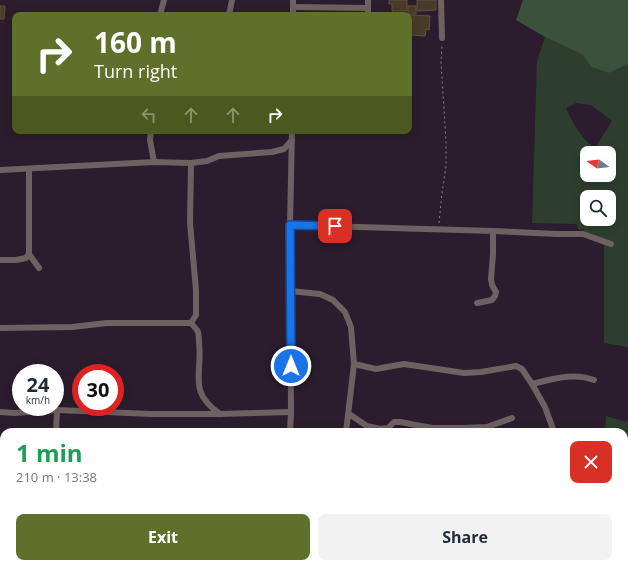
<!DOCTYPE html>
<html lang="en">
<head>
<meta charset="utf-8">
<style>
  :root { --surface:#fff; --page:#f2f2f3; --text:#1f2937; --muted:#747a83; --accent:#5e7029 }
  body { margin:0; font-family:"Open Sans",sans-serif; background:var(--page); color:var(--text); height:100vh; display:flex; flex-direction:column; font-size:15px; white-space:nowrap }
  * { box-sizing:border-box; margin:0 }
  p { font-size:13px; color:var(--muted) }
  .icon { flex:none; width:22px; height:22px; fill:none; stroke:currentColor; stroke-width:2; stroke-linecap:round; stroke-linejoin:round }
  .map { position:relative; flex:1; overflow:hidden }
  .panel { position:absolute; left:0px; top:428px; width:628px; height:140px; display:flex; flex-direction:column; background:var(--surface); border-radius:12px 12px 0 0; box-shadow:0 2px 10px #0003 }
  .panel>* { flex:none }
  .banner { position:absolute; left:12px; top:12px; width:400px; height:122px; border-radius:8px; box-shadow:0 2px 10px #0003; background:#5e7029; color:#fff; overflow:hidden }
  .needle { width:26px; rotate:284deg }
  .controls { position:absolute; left:580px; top:146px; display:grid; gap:8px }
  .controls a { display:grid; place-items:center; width:36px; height:36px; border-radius:8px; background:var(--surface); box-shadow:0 2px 10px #0003; font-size:20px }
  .speed { position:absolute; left:12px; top:364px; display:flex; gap:8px; font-size:20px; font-weight:700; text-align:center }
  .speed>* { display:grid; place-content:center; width:52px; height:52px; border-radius:50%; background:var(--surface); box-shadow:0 2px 10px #0003; line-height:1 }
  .speed small { font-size:10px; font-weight:400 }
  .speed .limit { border:6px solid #d22; background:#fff; color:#111 }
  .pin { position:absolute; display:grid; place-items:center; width:34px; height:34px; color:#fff; margin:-17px; border-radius:8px; box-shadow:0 2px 6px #0006 }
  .me { position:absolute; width:44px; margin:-22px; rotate:0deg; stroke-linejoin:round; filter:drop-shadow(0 0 3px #0008) }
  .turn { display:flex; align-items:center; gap:14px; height:84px; padding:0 16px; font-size:18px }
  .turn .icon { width:52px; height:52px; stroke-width:2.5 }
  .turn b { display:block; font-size:28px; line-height:34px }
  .lanes { display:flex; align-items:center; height:38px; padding:0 16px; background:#0003; justify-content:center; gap:20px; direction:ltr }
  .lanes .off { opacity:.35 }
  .round { display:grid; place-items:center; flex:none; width:42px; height:42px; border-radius:8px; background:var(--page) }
  .overview { display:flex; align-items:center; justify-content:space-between; height:68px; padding:0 16px }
  h1 { font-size:24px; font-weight:700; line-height:30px; color:#1e9e55 }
  .action { display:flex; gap:8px; margin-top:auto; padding:8px 16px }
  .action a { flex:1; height:46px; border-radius:8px; background:var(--accent); color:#fff; font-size:16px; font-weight:700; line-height:46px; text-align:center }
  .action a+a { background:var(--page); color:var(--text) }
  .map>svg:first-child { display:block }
</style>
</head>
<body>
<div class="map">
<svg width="628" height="568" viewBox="0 0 628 568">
  <rect width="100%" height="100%" fill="#2b1d2d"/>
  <g fill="#2d3e2f" fill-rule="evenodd">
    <path d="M545,37L583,55L591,67L609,73L628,64V347L604,343V245L587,238L584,230L578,229L577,224L532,223L537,61ZM576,103L591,105L612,121L595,148C582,140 572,122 566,108ZM587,153H609V175H587ZM587,197H609V219H587Z"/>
    <path d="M606,416L627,422L628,418V568H530L531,564H624V432H605Z"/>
    <path d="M4,532V564H23L25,567L0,565V533Z"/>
    <path d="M156,564H295L300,568H156Z"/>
  </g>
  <path fill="#3a523c" d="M523,0H628V64L609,73L591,67L583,55L545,37L516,20Z"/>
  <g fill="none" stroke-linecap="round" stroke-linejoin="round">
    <g stroke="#546f75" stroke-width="2">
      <path d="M0,551H4"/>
      <path d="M207,564L212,566L240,568"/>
    </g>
  </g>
  <g fill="#493b29" stroke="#61523f">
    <path d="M389,0H407V11H392V4H389Z"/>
    <path d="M417,0H436V10L417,11Z"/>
    <path d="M0,6H5L4,19H0Z"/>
    <rect x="408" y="6" width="8" height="8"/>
    <path d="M409,15L430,16L429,30L426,29L425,36L410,35V23H409Z"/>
  </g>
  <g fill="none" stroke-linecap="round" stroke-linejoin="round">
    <path stroke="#8c808d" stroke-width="1" stroke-dasharray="2 3" stroke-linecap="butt" d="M439,223L442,193L446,166V141L441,62L442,45"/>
    <g stroke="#6e6161" stroke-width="6">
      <path d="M441,0L442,38"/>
      <path d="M293,7L368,8"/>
      <path d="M160,15L164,0"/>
      <path d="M229,15L232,0"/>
      <path d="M293,15V0"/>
      <path d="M368,15V0"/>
      <path d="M151,131L150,140L154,162"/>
      <path d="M0,170L154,162L191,163L207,161L219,156L272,152L284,149L292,140"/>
      <path d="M290,225L493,231V254L491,279L492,285L496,292L495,296L492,300L477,303"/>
      <path d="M493,231L557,234H583L611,244"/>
      <path d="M29,254L39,268"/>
      <path d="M0,260H16L26,258L29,254V169"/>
      <path d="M290,291L320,294L333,300L345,312L351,327L354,364L346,432"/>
      <path d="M191,323L196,315V290L190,223L191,163"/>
      <path d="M0,328L72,327L107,323H191C193,325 195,328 197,330C199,333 199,338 199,342C203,374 187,391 220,414"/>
      <path d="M354,364L376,369L404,364L464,373L481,372L516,366L522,369L532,384C553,379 573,372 594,380"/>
      <path d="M532,384L545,407L554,432"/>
      <path d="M57,410L151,414H220L291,412"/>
      <path d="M0,412L15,413L57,410L56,432"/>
      <path d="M349,414L367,426L380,429L388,428L394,422H400L432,428H463L487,427L512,418"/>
      <path d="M290,432L291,412L290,225L292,131"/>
      <path d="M0,492H4"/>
      <path d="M424,564L442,568"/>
      <path d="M530,568V564"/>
    </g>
  </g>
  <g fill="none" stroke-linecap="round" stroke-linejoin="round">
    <defs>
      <path id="route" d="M291,366L290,225L335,226"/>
    </defs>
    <use href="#route" stroke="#114b97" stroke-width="10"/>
    <use href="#route" stroke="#1a73e8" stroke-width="7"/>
  </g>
</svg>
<div class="controls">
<a><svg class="needle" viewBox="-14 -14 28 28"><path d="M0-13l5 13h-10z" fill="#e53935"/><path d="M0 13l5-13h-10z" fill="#747a83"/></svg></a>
<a><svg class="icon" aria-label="search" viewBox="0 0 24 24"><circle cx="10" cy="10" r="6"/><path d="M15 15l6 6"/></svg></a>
</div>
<div class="speed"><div>24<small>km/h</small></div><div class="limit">30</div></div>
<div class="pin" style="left:335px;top:226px;background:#d93025"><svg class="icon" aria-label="arrive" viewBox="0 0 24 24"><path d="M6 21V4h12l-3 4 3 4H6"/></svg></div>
<svg class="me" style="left:291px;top:366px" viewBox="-20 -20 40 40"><circle r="17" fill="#1a73e8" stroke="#fff" stroke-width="3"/><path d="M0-11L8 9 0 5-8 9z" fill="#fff"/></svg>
<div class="banner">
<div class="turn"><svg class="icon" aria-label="right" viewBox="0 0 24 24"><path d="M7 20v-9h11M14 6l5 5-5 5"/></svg><div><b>160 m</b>Turn right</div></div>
<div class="lanes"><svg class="icon off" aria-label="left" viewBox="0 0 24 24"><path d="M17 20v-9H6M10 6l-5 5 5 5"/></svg><svg class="icon off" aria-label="ahead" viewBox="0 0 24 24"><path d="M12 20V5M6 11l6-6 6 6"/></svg><svg class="icon off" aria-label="ahead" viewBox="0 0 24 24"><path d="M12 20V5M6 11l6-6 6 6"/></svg><svg class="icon" aria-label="right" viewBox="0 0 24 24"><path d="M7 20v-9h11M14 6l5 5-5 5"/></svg></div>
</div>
<section class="panel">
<div class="overview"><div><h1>1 min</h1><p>210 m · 13:38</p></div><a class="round" style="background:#d93025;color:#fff"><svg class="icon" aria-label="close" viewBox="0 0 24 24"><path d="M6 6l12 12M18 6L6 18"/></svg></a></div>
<div class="action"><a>Exit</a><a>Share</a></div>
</section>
</div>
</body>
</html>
